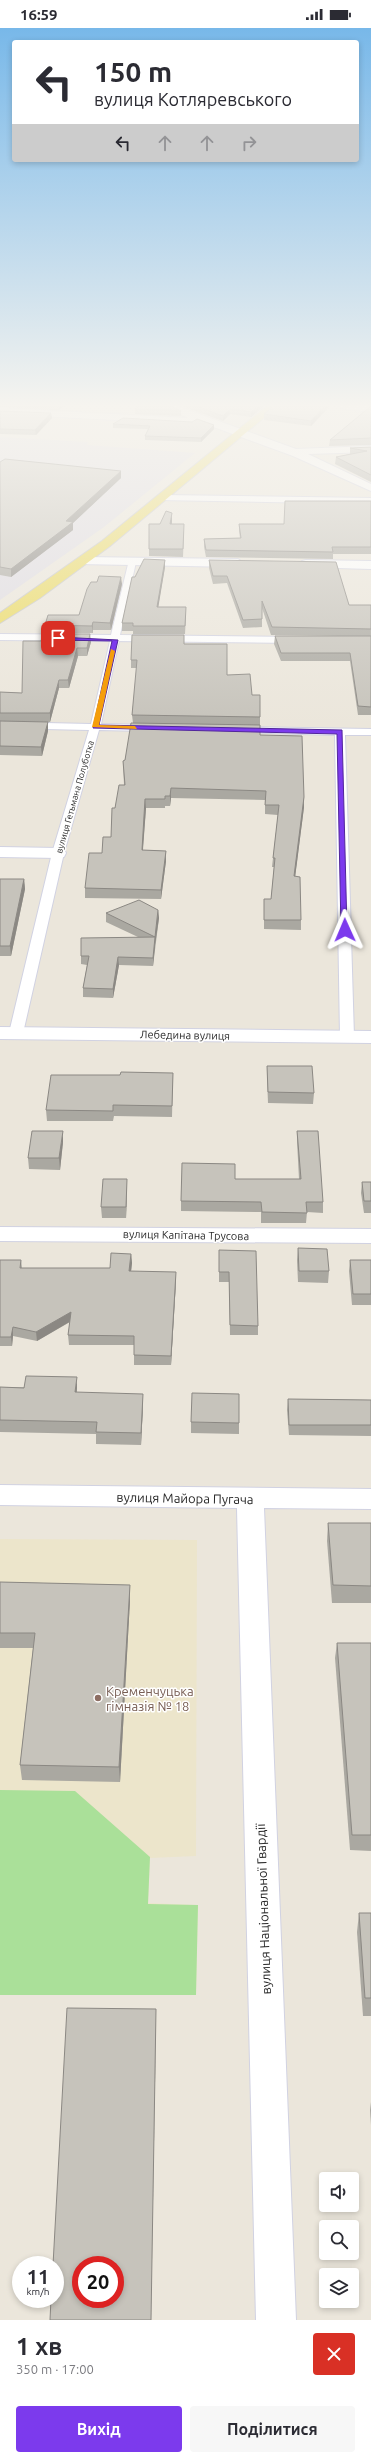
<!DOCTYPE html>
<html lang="uk">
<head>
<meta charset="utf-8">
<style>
  :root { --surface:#fff; --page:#f7f7f7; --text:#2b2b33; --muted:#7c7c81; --accent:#7c3aed }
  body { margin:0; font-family:Ubuntu,sans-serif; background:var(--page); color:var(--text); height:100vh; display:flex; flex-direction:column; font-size:15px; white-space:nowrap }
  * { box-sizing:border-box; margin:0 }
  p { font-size:13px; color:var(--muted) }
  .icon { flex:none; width:22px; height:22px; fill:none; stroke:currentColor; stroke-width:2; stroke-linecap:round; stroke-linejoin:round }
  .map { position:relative; height:2292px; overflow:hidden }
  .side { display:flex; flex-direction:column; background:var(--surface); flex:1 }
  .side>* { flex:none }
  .hud { position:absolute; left:12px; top:12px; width:347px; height:122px; border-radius:4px; box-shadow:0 2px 6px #0003; background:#fff; color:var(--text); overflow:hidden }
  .fabs { position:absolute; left:319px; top:2144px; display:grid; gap:8px }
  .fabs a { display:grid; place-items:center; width:40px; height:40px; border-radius:4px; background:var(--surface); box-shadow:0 2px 6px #0003; font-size:20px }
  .speed { position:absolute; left:12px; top:2228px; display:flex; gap:8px; font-size:20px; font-weight:700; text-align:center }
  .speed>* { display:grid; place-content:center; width:52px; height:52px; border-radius:50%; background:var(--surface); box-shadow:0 2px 6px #0003; line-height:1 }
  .speed small { font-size:10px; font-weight:400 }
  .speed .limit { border:6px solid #d22; background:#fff; color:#111 }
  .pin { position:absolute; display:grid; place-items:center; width:34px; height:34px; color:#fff; margin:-17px; border-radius:8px; box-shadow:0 2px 6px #0006 }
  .me { position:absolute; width:44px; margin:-22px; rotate:359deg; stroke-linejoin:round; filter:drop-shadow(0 0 3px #0008) }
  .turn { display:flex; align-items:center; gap:14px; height:84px; padding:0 16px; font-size:18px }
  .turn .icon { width:52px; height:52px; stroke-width:2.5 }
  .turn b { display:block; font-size:28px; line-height:34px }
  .lanes { display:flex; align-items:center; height:38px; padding:0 16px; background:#0003; justify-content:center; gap:20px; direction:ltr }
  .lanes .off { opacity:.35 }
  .round { display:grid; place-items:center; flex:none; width:42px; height:42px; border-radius:4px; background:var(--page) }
  .summary { display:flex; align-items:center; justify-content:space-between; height:68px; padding:0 16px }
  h1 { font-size:24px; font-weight:700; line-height:30px }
  .action { display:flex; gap:8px; margin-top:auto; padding:8px 16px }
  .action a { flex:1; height:46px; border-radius:4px; background:var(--accent); color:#fff; font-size:16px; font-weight:700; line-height:46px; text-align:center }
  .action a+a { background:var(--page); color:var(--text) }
  .status { display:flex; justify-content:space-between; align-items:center; height:28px; padding:0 20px; background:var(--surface); direction:ltr }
  .status svg { height:11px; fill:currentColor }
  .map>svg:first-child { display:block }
</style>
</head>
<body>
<div class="status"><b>16:59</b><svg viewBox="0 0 49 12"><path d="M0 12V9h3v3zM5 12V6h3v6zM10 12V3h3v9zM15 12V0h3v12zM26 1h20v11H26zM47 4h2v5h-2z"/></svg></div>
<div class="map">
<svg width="371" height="2292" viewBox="0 0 371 2292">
  <rect width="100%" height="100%" fill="#ebe6db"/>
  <path fill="#dfdce3" d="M0,409L88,414L87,417L195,425L104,499L0,572Z"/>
  <path fill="#ece5cb" d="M0,1511L197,1512L196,1828L150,1830L148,1875L198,1877L196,1967H0Z"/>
  <path fill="#aae099" d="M0,1762L75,1763L150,1829L148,1876L198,1877L196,1967H0Z"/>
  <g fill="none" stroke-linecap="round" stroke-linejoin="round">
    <defs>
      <g id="lane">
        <path d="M129,532L136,534L120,607L294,609L299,612L294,615L119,613L101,696L150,697L155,700L150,703L99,702L64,825L23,1005L16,1009L9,1005L52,825L89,702L0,700V694L91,696L110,613L0,612V606L111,607Z"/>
        <path d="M240,699L371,701V707H345L354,1009L352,1012L347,1013L340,1009L335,707L236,704V700Z"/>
      </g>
      <g id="street">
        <path d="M163,378H177L296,421L371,418V424L308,426L371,456V463L293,428L197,393L192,396L0,386V380L188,390Z"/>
        <path d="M339,378H371V384L344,381Z"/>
        <path d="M162,467L371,470V476L158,472V468Z"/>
        <path d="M82,529L238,531L244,535L238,539L78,536L76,533Z"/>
        <path d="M306,532L371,533V541L302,539L300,536L302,533Z"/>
        <path d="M0,819L58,820L64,821L66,825L64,829L58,830L0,829Z"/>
        <path d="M0,999L371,1003V1015L0,1011Z"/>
        <path d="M0,1199L371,1201V1215L0,1213Z"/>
        <path d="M0,1457L371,1461V1481L264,1480L296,2292H256L237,1480L0,1477Z"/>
      </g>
      <path id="primary" d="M267,378H278L110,518L40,570L0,595V585L102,513Z"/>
    </defs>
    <use href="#lane" stroke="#d1d2e2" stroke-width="2"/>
    <use href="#street" stroke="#d1d2e2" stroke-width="2"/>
    <use href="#primary" stroke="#c7c7c7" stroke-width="2"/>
    <use href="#lane" fill="#fff" fill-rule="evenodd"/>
    <use href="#street" fill="#fff" fill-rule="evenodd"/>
    <use href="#primary" fill="#ebda60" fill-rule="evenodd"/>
  </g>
  <g fill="#aaa8a1">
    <path d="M0,378H63L59,382L0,379Z"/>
    <path d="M182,378H264L251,389L230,386L223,393Z"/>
    <path d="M330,378L311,398L264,392V386Z"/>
    <path d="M371,378V417L329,418L330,412Z"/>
    <path d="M135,381L181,383V388L135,386Z"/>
    <path d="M0,383L51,385L52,390L36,407L0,406Z"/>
    <path d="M192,394L214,401L201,414L145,412V408L148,401L113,400V396Z"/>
    <path d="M371,419V454L335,436L336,429L350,426V420Z"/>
    <path d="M0,434L121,450L73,495V502L11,549L0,547Z"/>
    <path d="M371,473V526H333V531L206,529L204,519V511L240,510L239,503V496H284Z"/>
    <path d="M172,492V496L184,504L183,529L149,528V496H160Z"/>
    <path d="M165,532V539L158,579L186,587L185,606H133V603H122V595L135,549Z"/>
    <path d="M209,532L349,577H371V687H358L350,633H281L274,616L275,608H338L271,607L262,580V599L243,600L227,555L213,556L209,540Z"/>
    <path d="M122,556L111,602H93V605H45V597L79,587Z"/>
    <path d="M41,613L91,614L87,628H78L69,660H59L50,694H40H48V703L42,728L0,727V664L22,665Z"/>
    <path d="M184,616L227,647L252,667H260V707L304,769V779L295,849L301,892V902L264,901V871H271L274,839H272L273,830L278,787L265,786V772L171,770L170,778H165V780H146L143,822L166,823V833L161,871L85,870V860L102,825L111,809L115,780L124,757L123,733L125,732L133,695L132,687L137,640H131V632Z"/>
    <path d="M0,851H24L25,861L11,928H0Z"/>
    <path d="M158,882L159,890L153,938L119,937L113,970L83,969V960L87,937L81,936V928L138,909L106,894V885Z"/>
    <path d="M267,1038L314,1065L313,1076L268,1075L267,1049Z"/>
    <path d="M173,1045L172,1089L114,1088L113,1093H47L46,1082L120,1047Z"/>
    <path d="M297,1103L323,1174V1185L307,1184L306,1195H261V1184L181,1183V1173L235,1151H299L297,1113Z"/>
    <path d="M63,1114L60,1142L29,1141L28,1130Z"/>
    <path d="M362,1154H371V1185H364L361,1165Z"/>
    <path d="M127,1162L126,1190H102L101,1179Z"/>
    <path d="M298,1220L329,1243L328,1255L298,1254L297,1232Z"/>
    <path d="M219,1222L258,1298V1307H230L229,1254H219Z"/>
    <path d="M131,1226L132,1235L131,1243L176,1253L171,1337H134V1317H69L68,1307L70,1294L37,1313L13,1308L12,1318H0V1232H21L22,1240H110Z"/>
    <path d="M350,1232H371V1277H352L349,1243Z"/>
    <path d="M0,1359L77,1360V1365L143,1378L141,1417L96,1416V1406L0,1404Z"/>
    <path d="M288,1371L371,1372V1408L289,1407L287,1382Z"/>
    <path d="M191,1394L239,1395V1406L191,1405Z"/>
    <path d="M328,1495H371V1575H332L327,1513Z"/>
    <path d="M0,1554L130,1557V1572L120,1754L22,1752L20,1737L33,1620H0Z"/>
    <path d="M337,1615H371V1823L350,1822L335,1630Z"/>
    <path d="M359,1885H371V1988H363L357,1904Z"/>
    <path d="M371,2074V2097L370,2082Z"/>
  </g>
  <g fill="#8b8883">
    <path d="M59,378H63L59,382Z"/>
    <path d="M258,378H264L251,389V384Z"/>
    <path d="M325,378H330L311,398V393Z"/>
    <path d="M230,381V386L223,393V388Z"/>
    <path d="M51,385L52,390L36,407L35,402Z"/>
    <path d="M214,397V401L201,414V410Z"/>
    <path d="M121,443V450L73,495V502L11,549V541L66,493Z"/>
    <path d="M172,485V492L171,504L170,496Z"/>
    <path d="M165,532V539L157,587V579Z"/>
    <path d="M121,549L122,556L111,602L110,595Z"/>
    <path d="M93,594V605L92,598Z"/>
    <path d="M90,606L91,614L87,628V620Z"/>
    <path d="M77,620L78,628L69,660L68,652Z"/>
    <path d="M59,652V660L50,694V685Z"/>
    <path d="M48,694V703L42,728L41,719Z"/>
    <path d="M171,760V770L170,778V768Z"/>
    <path d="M304,769V779L294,858V848Z"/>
    <path d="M145,771L146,780L142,832V822Z"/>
    <path d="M166,823V833L161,871V862Z"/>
    <path d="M24,851L25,861L11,928L10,918Z"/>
    <path d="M158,882L159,890L155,917V909Z"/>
    <path d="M155,909V918L153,938V930Z"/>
    <path d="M118,929L119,937L113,970V961Z"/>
    <path d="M63,1103V1114L60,1142L59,1130Z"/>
    <path d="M127,1151V1162L126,1190V1179Z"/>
    <path d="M131,1226L132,1235L130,1252L129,1243Z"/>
    <path d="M176,1244V1253L171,1337V1328Z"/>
    <path d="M71,1284V1293L37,1313L36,1304Z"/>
    <path d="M13,1299V1308L12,1318L11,1309Z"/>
    <path d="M77,1349V1360L75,1376V1364Z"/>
    <path d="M143,1366V1378L141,1417V1405Z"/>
    <path d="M130,1557V1572L120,1754L119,1739Z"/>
    <path d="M156,1981V1997L151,2292Z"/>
  </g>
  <g fill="#c6c3bb" stroke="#8b8883" fill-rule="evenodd">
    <path d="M139,378H171L181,383L135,381Z"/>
    <path d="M196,378H258L251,384L230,381L223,388Z"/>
    <path d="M274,378H325L311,393L264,386Z"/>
    <path d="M371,378V410L330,412Z"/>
    <path d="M0,383L51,385L35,402L0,401Z"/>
    <path d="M123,390L192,394L197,391L214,397L201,410L145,408L150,398L113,396Z"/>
    <path d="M371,419V447L336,429L367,423L350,420Z"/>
    <path d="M5,431L121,443L66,493L73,494L11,541L0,539V434Z"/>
    <path d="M285,473H371V519H332L333,524L206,522L204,511L241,510L239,496H284Z"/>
    <path d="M166,483L172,485L170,496H184L183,521H149V496H160Z"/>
    <path d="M144,531L165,532L157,579H186L185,598H133V595H122L132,549H135Z"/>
    <path d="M209,532L336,534L349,577H371V601L272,599L262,573V591L243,592L227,548H213Z"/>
    <path d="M99,548L121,549L110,595L93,594L92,598L45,597L48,587H79L87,561L91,554H97Z"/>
    <path d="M43,606H90L87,620H77L68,652H59L50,685H0V664L22,665L23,613H41Z"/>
    <path d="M132,607H184V616H227V647L250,646L252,667H260V689L132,687L137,632H131Z"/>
    <path d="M275,608H371V679L358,678L350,625H281Z"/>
    <path d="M0,693L48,694L41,719L0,718Z"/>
    <path d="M131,695L260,697V707L302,708L304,769L294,848L300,849L301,892H264V871H271L275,830H273L279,777H265L266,763L171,760L170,768H165V771H145L142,822L166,823L161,862L85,860L89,825H102L103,809H111L112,780H115L119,757H125L123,733L125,732Z"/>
    <path d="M0,851H24L10,918H0Z"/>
    <path d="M139,872L158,882L155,909L106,885Z"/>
    <path d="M155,909L153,930L118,929L113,961L83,960L89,928H81V910Z"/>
    <path d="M267,1038H312L314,1065L268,1064Z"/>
    <path d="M121,1044L173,1045L172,1078L113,1077V1083L46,1082L51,1047H120Z"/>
    <path d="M32,1103H63L59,1130H28Z"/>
    <path d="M297,1103H318L323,1174H306L307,1185L262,1184L261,1174L181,1173L182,1135L235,1136V1151H301Z"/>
    <path d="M103,1151H127L126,1179H101Z"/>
    <path d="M362,1154H371V1173H364Z"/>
    <path d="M298,1220L327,1221L329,1243H299Z"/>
    <path d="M219,1222L256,1223L258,1298L230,1297L229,1244H219Z"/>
    <path d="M111,1225L131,1226L129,1243L176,1244L171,1328L134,1327V1308L68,1307L71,1284L36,1304L13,1299L11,1309H0V1232H21L20,1240H110Z"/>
    <path d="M350,1232H371V1266H353Z"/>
    <path d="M26,1348L77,1349L75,1364L143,1366L141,1405L96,1404L97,1394L0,1392V1359L24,1360Z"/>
    <path d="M192,1365L239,1366V1395L191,1394Z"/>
    <path d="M288,1371L371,1372V1397H289Z"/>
    <path d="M328,1495H371V1558L333,1557Z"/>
    <path d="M0,1554L130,1557L119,1739L20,1737L35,1605H0Z"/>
    <path d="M337,1615H371V1807H352Z"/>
    <path d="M359,1885H371V1970H365Z"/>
    <path d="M67,1980L156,1981L151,2292H50L51,2271H55V2237H53ZM81,2237H115V2271H81Z"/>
  </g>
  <linearGradient id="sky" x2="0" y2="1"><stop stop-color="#78b8e9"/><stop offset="0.54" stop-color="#f6f4ef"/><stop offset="1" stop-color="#f6f4ef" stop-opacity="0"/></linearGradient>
  <rect width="371" height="699" fill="url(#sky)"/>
  <path fill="#7c3aed" stroke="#51269a" d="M58,609L118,612L99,697L342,702L347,903L341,902L337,706L93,700L112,613L56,612Z"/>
  <path fill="#f59e0b" d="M111,621L115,623L99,697L135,698L137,701L92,699Z"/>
  <circle fill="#8d6e63" stroke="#fff" stroke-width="1.5" cx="98" cy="1670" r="4"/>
  <g text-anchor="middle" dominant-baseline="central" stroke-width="3" stroke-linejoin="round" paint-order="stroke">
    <g font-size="9" fill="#292929" stroke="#fff">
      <text transform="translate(75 769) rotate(-74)">вулиця Гетьмана Полуботка</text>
    </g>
    <g font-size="11" fill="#292929" stroke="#fff">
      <text transform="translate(185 1007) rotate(1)">Лебедина вулиця</text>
      <text transform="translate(186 1207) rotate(1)">вулиця Капітана Трусова</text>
    </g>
    <g font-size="13" fill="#292929" stroke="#fff">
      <text transform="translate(185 1470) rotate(1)">вулиця Майора Пугача</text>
      <text transform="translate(263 1881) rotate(-92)">вулиця Національної Гвардії</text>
    </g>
    <g font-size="13" fill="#785e54" stroke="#fff" text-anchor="start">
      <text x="106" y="1663">Кременчуцька<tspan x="106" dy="15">гімназія № 18</tspan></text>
    </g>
  </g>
</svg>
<div class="fabs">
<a><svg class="icon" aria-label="sound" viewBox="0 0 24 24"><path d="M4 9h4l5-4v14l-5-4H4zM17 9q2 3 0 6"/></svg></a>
<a><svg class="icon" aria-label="search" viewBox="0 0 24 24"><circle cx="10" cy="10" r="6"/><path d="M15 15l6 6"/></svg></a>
<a><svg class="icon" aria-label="layers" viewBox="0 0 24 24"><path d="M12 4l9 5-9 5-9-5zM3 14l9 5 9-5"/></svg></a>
</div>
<div class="speed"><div>11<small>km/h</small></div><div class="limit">20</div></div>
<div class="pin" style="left:58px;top:610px;background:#d93025"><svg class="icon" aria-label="arrive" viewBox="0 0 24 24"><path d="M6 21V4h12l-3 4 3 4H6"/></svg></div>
<svg class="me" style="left:345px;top:902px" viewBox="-20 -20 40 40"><path d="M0-17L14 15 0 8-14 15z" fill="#7c3aed" stroke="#fff" stroke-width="4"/></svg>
<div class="hud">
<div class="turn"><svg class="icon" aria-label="left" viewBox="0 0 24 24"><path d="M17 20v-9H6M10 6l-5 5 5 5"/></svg><div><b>150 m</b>вулиця Котляревського</div></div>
<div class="lanes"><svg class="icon" aria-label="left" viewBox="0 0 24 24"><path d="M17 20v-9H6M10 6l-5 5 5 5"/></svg><svg class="icon off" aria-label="ahead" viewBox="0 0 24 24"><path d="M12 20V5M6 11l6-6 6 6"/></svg><svg class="icon off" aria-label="ahead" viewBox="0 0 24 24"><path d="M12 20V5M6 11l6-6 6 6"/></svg><svg class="icon off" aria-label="right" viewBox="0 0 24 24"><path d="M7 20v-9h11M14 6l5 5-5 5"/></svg></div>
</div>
</div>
<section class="side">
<div class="summary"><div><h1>1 хв</h1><p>350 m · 17:00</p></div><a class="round" style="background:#d93025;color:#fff"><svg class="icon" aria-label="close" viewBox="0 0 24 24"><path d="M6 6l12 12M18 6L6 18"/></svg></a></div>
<div class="action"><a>Вихід</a><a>Поділитися</a></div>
</section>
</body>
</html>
